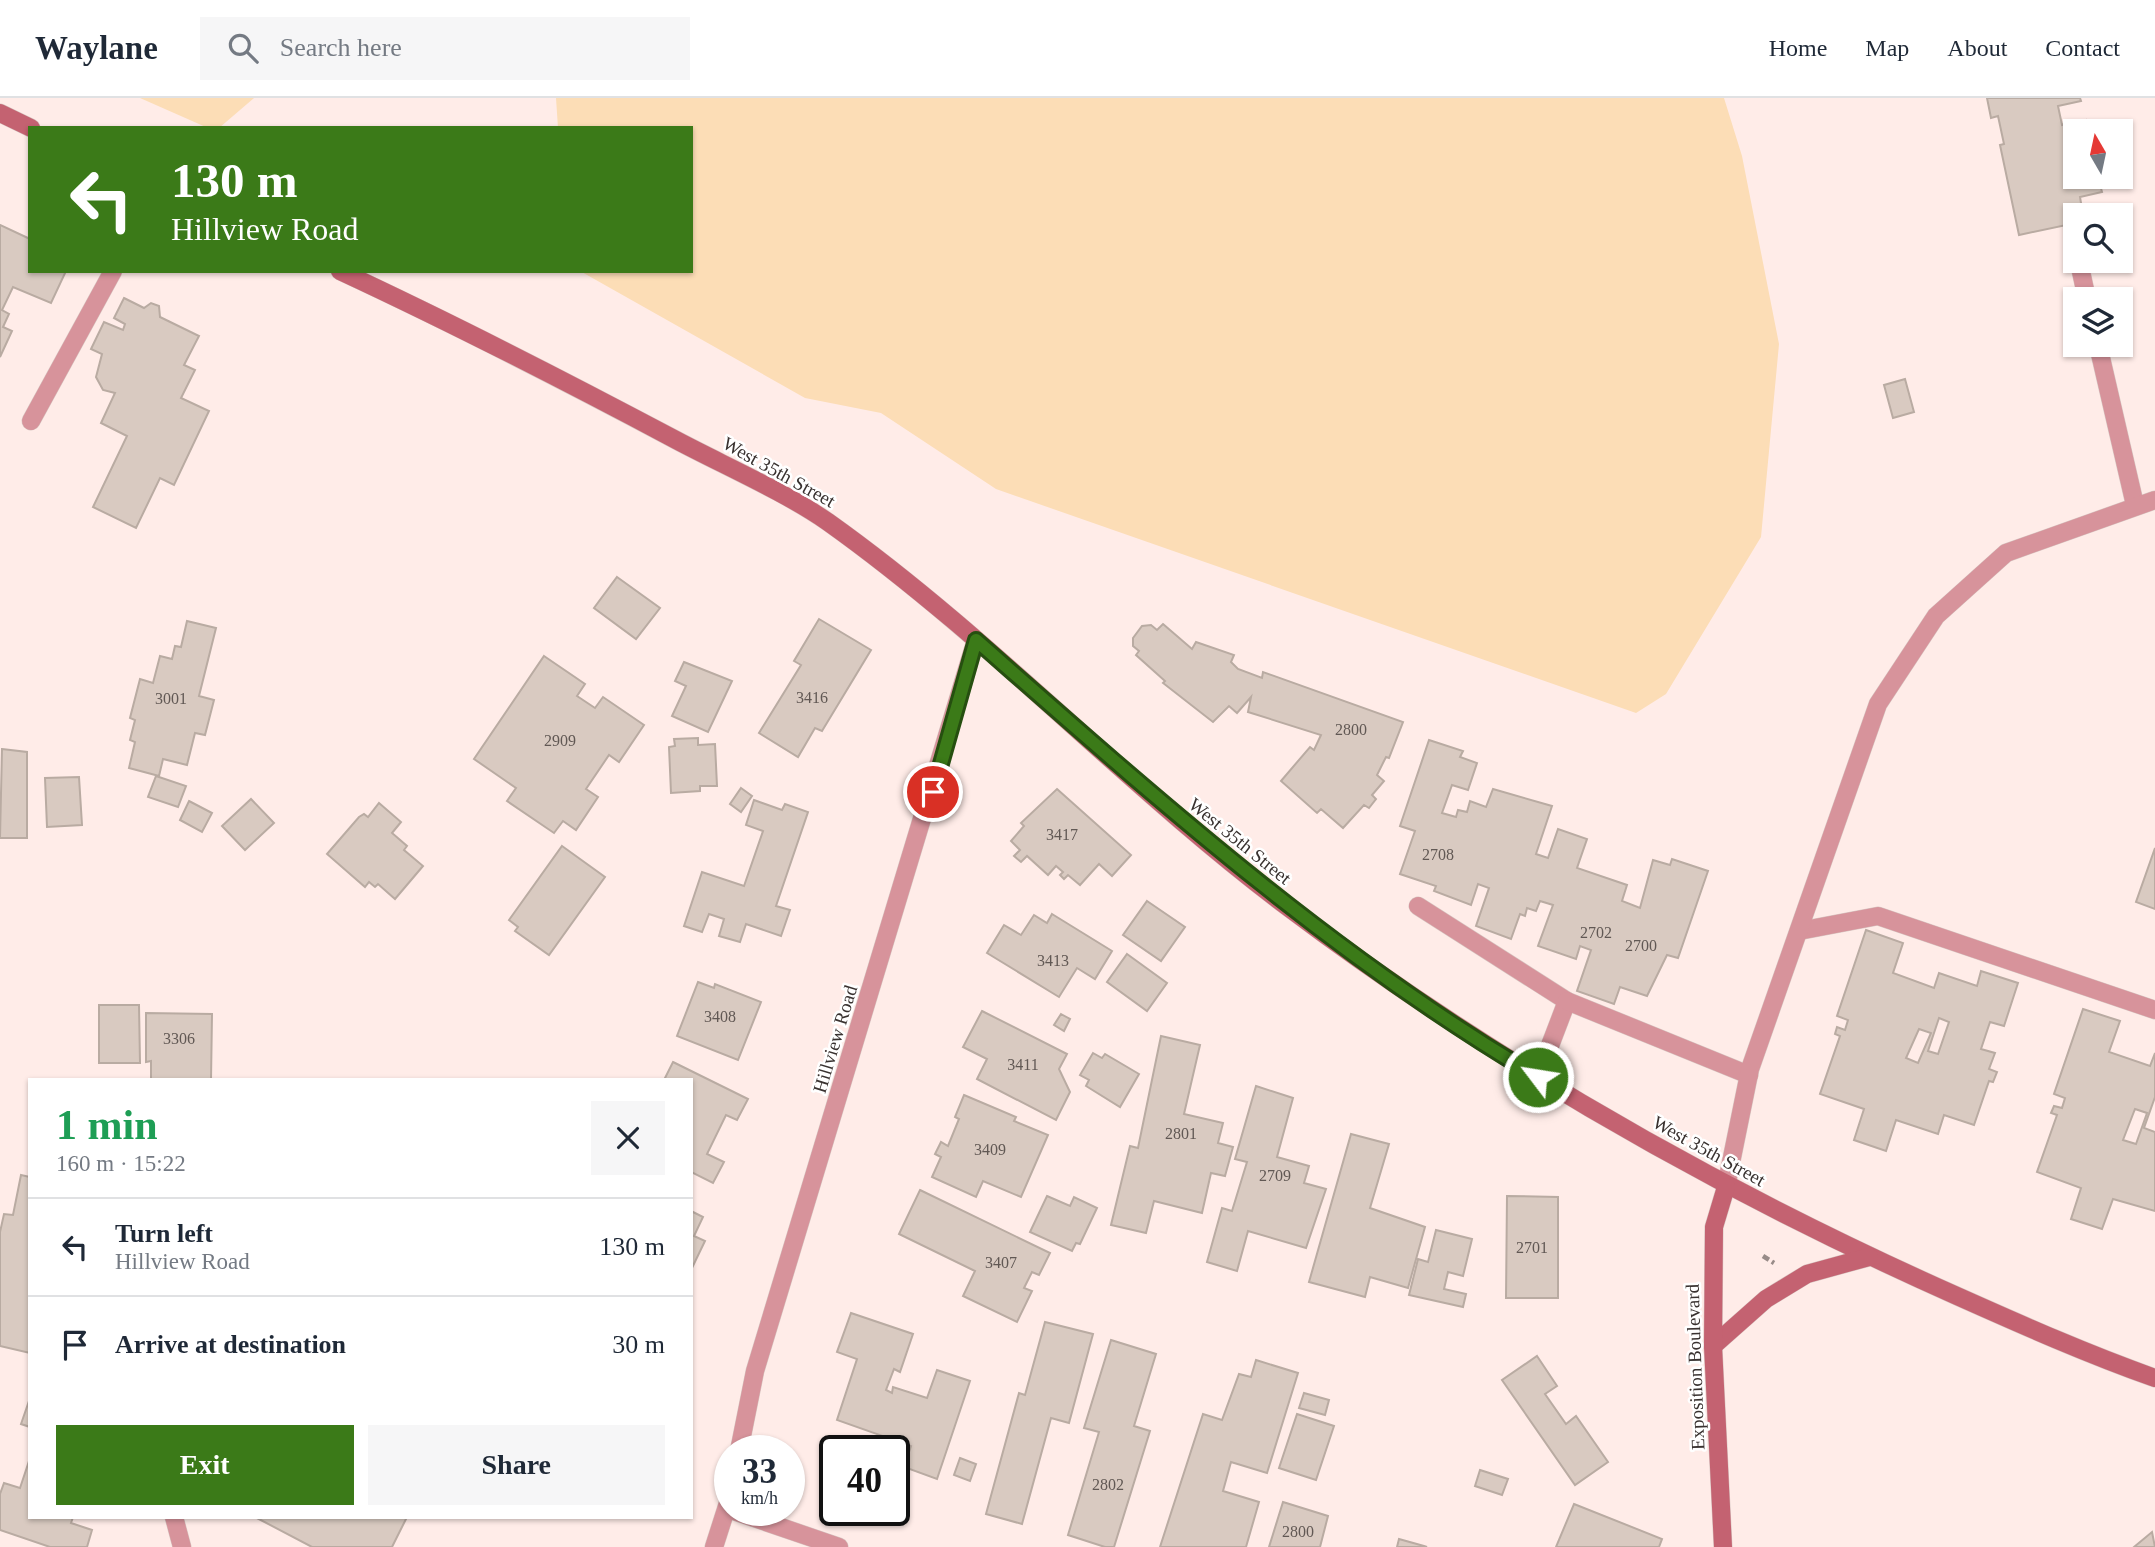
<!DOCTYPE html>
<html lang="en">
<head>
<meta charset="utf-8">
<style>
  :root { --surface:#fff; --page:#f6f6f7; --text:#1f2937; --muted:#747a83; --line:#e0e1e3; --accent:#3b7a18 }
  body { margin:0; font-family:Georgia,serif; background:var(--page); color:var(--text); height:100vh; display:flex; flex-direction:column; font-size:26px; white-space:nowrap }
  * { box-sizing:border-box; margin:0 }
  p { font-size:23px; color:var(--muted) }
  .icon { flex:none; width:38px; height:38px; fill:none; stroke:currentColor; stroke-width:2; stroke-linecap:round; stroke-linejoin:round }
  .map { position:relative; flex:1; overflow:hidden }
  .side { position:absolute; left:28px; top:980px; width:665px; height:441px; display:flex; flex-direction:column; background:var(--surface); border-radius:0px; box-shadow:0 2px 5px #0004 }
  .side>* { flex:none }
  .hud { position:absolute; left:28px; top:28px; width:665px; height:147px; border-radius:0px; box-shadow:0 2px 5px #0004; background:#3b7a18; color:#fff; overflow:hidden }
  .needle { width:46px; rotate:351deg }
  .tools { position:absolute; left:2063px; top:21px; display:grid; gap:14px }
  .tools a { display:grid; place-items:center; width:70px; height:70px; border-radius:0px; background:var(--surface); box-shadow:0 2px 5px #0004; font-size:35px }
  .speed { position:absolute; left:714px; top:1337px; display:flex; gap:14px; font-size:35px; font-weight:700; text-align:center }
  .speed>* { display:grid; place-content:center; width:91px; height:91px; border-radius:50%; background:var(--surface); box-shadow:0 2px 5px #0004; line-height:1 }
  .speed small { font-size:18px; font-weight:400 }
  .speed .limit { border:4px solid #111; border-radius:10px; background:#fff; color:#111 }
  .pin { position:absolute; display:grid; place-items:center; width:60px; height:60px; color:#fff; margin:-30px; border:4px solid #fff; border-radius:50%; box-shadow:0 2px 7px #0007 }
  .me { position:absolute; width:77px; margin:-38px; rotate:301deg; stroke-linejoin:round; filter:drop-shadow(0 0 5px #0008) }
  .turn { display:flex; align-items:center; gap:24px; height:147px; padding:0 28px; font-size:32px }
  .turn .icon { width:91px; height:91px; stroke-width:2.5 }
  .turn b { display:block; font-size:49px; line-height:60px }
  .round { display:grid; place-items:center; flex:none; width:74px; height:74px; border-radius:0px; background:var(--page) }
  .summary { display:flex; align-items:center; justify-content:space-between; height:119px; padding:0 28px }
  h1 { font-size:42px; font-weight:600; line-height:52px; color:#1e9e55 }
  .button { display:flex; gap:14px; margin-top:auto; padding:14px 28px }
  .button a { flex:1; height:80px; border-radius:0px; background:var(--accent); color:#fff; font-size:28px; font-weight:600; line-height:80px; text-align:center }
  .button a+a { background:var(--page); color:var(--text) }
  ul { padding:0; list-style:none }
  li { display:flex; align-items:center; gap:21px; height:98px; padding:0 28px; border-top:2px solid var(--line) }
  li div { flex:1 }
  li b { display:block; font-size:26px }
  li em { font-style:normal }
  header { display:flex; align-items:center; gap:42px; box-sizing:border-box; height:98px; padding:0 35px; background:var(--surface); border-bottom:2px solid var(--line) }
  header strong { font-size:33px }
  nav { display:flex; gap:38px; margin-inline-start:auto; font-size:24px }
  .search { width:490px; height:63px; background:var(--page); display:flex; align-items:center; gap:18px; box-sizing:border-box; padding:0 24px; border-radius:0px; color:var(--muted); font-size:26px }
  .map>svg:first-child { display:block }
</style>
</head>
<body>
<header>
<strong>Waylane</strong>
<div class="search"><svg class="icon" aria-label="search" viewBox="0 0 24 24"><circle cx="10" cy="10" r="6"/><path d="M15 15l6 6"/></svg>Search here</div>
<nav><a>Home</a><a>Map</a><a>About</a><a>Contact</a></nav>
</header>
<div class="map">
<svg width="2155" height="1449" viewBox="0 0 2155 1449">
  <rect width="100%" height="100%" fill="#ffece8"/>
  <g fill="#fcddb6">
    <path d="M140,0H254L219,30H208Z"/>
    <path d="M556,0H1724L1742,58L1779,246L1761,439L1666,596L1636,615L996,391L881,315L805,300L580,173H691V30H558Z"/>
  </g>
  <g fill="#d9cac1" stroke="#b9aba2" stroke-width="2" fill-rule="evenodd">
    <path d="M1987,0H2080L2081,3L2058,8L2062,27L2086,22L2089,33H2076V79H2098L2102,94L2080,99L2083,117H2076V125L2019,137L2000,47L2004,46L1998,18L1991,20Z"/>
    <path d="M0,127L30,141V173H66L51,205L13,189L2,212L9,216L3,229L12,233L0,259Z"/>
    <path d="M124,200L144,210L151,205L159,208L160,219L199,238L184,267L195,272L181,300L209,313L174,387L160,380L136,430L93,409L127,338L101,325L115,295L103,292L96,279L102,256L91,251L104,224L123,232L125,226L114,220Z"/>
    <path d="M1905,281L1914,314L1893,320L1884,287Z"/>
    <path d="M617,479L660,510L636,541L594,510Z"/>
    <path d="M819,521L871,552L822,633L815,630L798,659L759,635L801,567L794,563Z"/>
    <path d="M187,523L216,530L199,598L214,602L205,637L195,635L187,667L163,661L159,678L129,670L135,644L130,642L135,622L130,620L140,581L153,585L160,558L172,561L175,548L181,549Z"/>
    <path d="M1163,526L1192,551L1196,544L1234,557L1231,564L1238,571L1262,580L1263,574L1403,624L1389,660L1386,659L1377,677L1384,683L1372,697L1376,701L1369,710L1364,707L1343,730L1321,711L1317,715L1281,683L1310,649L1314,652L1321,637L1248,614L1251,599L1237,615L1229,608L1213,624L1163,585L1165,583L1136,557L1139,553L1133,548V540L1142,528L1151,527L1157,532Z"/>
    <path d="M544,558L585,586L577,598L595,610L603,599L644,627L619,664L609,657L586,691L598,699L576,732L563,723L554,735L507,703L516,690L474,661Z"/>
    <path d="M684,564L732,583L708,634L672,618L686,588L675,583Z"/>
    <path d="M698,640V647L715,646L717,688H700V693L671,695L669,649L675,648L674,641Z"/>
    <path d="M1429,642L1463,653L1460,659L1477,665L1468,692L1452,687L1442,715L1456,719L1458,712L1467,714L1470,703L1486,709L1493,691L1552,708L1536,756L1548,760L1558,731L1587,741L1577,770L1627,787L1622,803L1640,810L1653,762L1670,767L1672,761L1708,773L1678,860L1667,857L1647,898L1620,889L1614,906L1577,893L1591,852L1580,848L1576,861L1538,848L1553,807L1540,803L1536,813L1527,810L1525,818L1520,816L1511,841L1476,828L1489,790L1478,786L1471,807L1434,793L1436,788L1400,776L1415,733L1400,728Z"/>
    <path d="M2,651L27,654V740H0Z"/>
    <path d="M156,678L186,688L178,709L148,699Z"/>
    <path d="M79,679L82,727L47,729L45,680Z"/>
    <path d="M741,690L752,698L741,714L730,706Z"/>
    <path d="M1057,691L1131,757L1112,778L1099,766L1080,787L1068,777L1064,781L1060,777L1063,774L1056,768L1048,777L1027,758L1021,764L1014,758L1020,752L1011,743L1024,728L1021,725Z"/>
    <path d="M251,701L274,725L245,752L222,728Z"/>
    <path d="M754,702L782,712L785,706L808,714L776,808L790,812L781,838L746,826L740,844L719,838L724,821L709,816L702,834L684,828L702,774L744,788L763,733L746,727Z"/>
    <path d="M189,703L212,715L202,734L180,722Z"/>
    <path d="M379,705L401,724L392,735L407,748L404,752L423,768L395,801L378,786L375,789L369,784L365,789L327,756L359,719L364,716L368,719Z"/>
    <path d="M562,748L605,779L549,857L515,833L518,829L509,822Z"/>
    <path d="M2155,750V811L2136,804Z"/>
    <path d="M1147,803L1185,829L1161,863L1123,837Z"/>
    <path d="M1052,816L1112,853L1095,881L1077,870L1059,899L987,855L1004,827L1021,837L1034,817L1047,825Z"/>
    <path d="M1866,832L1903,845L1893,875L1934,890L1939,875L1977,888L1981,873L2018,885L2004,928L1990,924L1981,951L1995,955L1989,971L1997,974L1993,984L1989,983L1974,1027L1944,1017L1938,1036L1896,1022L1886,1053L1854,1042L1864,1011L1820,996L1840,938L1835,936L1837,929L1845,932L1848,922L1837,918ZM1939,920L1949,924L1938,956L1928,953ZM1919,931L1931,935L1918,965L1906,960Z"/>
    <path d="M1127,856L1167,885L1147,913L1107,884Z"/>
    <path d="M698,884L714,890L715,886L761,904L738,962L677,938Z"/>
    <path d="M99,907H139L140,965H99Z"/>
    <path d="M2083,911L2120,923L2109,954L2150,968L2155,955V999L2144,1030L2155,1034V1113L2113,1101L2102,1131L2071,1121L2081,1090L2037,1074L2057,1017L2051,1015L2054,1008L2062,1010L2065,1000L2054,996ZM2135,1011L2147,1015L2136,1046L2123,1042Z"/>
    <path d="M982,913L1067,956L1059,971L1070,994L1056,1022L977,981L987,961L963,949Z"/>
    <path d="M146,915L212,916L211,982H151V963L146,964Z"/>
    <path d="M1061,916L1070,921L1064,933L1054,927Z"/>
    <path d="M1161,938L1200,947L1184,1016L1223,1025L1218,1045L1233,1049L1225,1078L1211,1075L1202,1115L1154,1103L1146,1135L1111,1127L1130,1048L1138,1050Z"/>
    <path d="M1093,955L1102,960L1105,956L1139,976L1120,1009L1086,988L1089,982L1080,977Z"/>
    <path d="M673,964L748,1001L737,1022L726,1017L707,1056L724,1064L713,1085L691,1074V982H664Z"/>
    <path d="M1256,988L1293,1000L1277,1059L1309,1068L1304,1085L1326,1091L1306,1150L1248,1133L1237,1173L1207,1164L1222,1110L1232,1113L1247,1064L1235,1061Z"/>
    <path d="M964,997L1016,1019L1014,1023L1048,1037L1021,1099L983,1083L976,1099L932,1079L941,1059L935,1056L941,1044L948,1048L959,1021L955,1019Z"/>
    <path d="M1351,1036L1389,1046L1370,1110L1425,1129L1408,1190L1370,1179L1365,1199L1309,1184Z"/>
    <path d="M21,1077L30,1079V1255L0,1248V1134L4,1116L13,1117Z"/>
    <path d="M920,1092L1050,1155L1039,1177L1032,1174L1024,1190L1032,1193L1017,1224L963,1198L975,1173L899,1136Z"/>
    <path d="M1047,1098L1070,1108L1074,1099L1097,1110L1080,1146L1076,1145L1072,1153L1030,1134Z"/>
    <path d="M1507,1098L1558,1099V1200H1506Z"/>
    <path d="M691,1113L703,1119L694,1138L705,1143L691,1172Z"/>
    <path d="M1436,1132L1472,1141L1463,1178L1448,1174L1444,1191L1466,1196L1463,1209L1409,1197L1418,1161L1428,1164Z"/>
    <path d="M851,1215L913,1236L900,1274L894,1271L886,1292L892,1295L893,1289L927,1300L937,1272L970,1283L937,1381L904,1369L911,1348L837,1322L857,1261L837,1254Z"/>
    <path d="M1045,1224L1093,1236L1069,1325L1051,1320L1022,1426L986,1416L1019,1295L1025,1297Z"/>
    <path d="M1111,1242L1156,1256L1134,1328L1150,1333L1114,1449H1105L1068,1437L1099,1334L1084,1330Z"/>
    <path d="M1537,1258L1557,1288L1545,1296L1566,1326L1576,1318L1608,1364L1575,1387L1502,1282Z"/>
    <path d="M1256,1262L1298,1275L1267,1375L1231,1364L1223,1393L1259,1404L1246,1449H1160L1203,1316L1222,1322L1239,1276L1251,1279Z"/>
    <path d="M1304,1295L1329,1302L1325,1317L1299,1310Z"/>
    <path d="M30,1300V1329L21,1326Z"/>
    <path d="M1297,1316L1334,1328L1316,1382L1279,1370Z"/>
    <path d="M30,1360V1419H73L71,1425L92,1432L87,1449H50L0,1432V1396L4,1385L20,1390Z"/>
    <path d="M960,1360L976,1366L970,1383L954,1377Z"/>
    <path d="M1480,1372L1508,1381L1502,1397L1475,1388Z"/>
    <path d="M1283,1404L1328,1418L1320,1449H1269Z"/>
    <path d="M1574,1406L1662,1441L1659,1449H1556Z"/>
    <path d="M255,1419H407L392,1449H312Z"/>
    <path d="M2152,1434L2155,1449H2134Z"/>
    <path d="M1399,1441L1424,1448L1427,1449H1397Z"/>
  </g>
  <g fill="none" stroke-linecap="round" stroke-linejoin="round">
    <defs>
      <g id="lane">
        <path d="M2080,169L2087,201"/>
        <path d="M2098,247L2135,407"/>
        <path d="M31,323L113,173"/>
        <path d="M1418,808L1567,903L1538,979"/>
        <path d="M1799,833L1878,818L2155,912"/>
        <path d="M1567,903L1749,977"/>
      </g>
      <g id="street">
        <path d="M1726,1089L1750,971L1878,606L1936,518L2006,455L2155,402"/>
        <path d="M739,1353L755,1273L976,542"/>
        <path d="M731,1412L839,1449"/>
        <path d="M174,1419L182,1449"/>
        <path d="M714,1449L730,1399"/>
      </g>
      <g id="secondary">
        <path d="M0,15L31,30"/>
        <path d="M340,173C454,226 565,283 676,342C723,367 785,394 828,424C991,540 1129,690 1289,810C1495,965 1721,1093 1957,1198C2022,1227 2087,1256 2155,1280"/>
        <path d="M1713,1248L1766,1201L1807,1176L1869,1159"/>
        <path d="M1723,1449L1713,1248L1714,1129L1726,1089"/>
      </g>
    </defs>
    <use href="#lane" stroke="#d7c7c3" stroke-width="19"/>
    <use href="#street" stroke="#d7c7c3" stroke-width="19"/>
    <use href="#secondary" stroke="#d7c7c3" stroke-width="19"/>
    <path stroke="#988b88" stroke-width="4.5" stroke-dasharray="7 3.5" stroke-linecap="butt" d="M1763,1158L1774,1165"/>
    <use href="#lane" stroke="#d7939b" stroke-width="18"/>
    <use href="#street" stroke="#d7939b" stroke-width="18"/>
    <use href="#secondary" stroke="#c46271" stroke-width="18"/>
  </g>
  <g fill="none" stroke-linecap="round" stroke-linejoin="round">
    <defs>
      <path id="route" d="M933,694L976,542C1156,700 1331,857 1538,979"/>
    </defs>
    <use href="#route" stroke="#264f10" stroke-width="18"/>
    <use href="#route" stroke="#3b7a18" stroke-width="12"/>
  </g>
  <g text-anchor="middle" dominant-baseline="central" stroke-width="5" stroke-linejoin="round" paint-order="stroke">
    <g font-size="16" fill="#615854">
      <text x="812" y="599">3416</text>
      <text x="171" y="600">3001</text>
      <text x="1351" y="631">2800</text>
      <text x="560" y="642">2909</text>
      <text x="1062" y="736">3417</text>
      <text x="1438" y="756">2708</text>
      <text x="1596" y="834">2702</text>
      <text x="1641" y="847">2700</text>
      <text x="1053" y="862">3413</text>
      <text x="720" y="918">3408</text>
      <text x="179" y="940">3306</text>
      <text x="1023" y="966">3411</text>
      <text x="1181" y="1035">2801</text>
      <text x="990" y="1051">3409</text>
      <text x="1275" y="1077">2709</text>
      <text x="1532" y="1149">2701</text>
      <text x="1001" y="1164">3407</text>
      <text x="1108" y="1386">2802</text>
      <text x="1298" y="1433">2800</text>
    </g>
    <g font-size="19" fill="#393230" stroke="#fff">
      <text transform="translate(779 374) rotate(29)">West 35th Street</text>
      <text transform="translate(1240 743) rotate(39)">West 35th Street</text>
      <text transform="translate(835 941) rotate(-73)">Hillview Road</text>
      <text transform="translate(1709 1053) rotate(29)">West 35th Street</text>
      <text transform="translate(1695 1269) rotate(-92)">Exposition Boulevard</text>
    </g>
  </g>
</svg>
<div class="tools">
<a><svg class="needle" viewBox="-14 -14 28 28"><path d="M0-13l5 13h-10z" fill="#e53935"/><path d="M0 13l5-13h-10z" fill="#747a83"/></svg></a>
<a><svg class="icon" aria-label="search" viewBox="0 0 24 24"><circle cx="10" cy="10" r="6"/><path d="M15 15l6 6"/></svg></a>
<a><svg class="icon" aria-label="layers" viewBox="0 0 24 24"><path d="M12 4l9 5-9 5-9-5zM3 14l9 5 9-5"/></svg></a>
</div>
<div class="speed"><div>33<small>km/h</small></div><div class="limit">40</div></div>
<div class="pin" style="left:933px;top:694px;background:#d93025"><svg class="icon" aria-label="arrive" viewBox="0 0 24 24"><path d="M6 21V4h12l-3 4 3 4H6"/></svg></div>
<svg class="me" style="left:1538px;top:979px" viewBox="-20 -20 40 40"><circle r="17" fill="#3b7a18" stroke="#fff" stroke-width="3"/><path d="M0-11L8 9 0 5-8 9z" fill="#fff"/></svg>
<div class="hud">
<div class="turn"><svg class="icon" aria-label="left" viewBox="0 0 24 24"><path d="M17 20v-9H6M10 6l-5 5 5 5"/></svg><div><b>130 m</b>Hillview Road</div></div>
</div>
<section class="side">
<div class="summary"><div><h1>1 min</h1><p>160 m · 15:22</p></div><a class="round"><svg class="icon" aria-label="close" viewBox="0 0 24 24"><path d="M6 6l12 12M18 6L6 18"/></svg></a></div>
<ul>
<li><svg class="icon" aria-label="left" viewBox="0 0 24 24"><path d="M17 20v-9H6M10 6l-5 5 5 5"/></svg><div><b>Turn left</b><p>Hillview Road</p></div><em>130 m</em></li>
<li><svg class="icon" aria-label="arrive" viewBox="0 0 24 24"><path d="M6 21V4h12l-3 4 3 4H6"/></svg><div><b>Arrive at destination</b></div><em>30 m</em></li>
</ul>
<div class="button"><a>Exit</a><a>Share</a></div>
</section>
</div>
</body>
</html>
